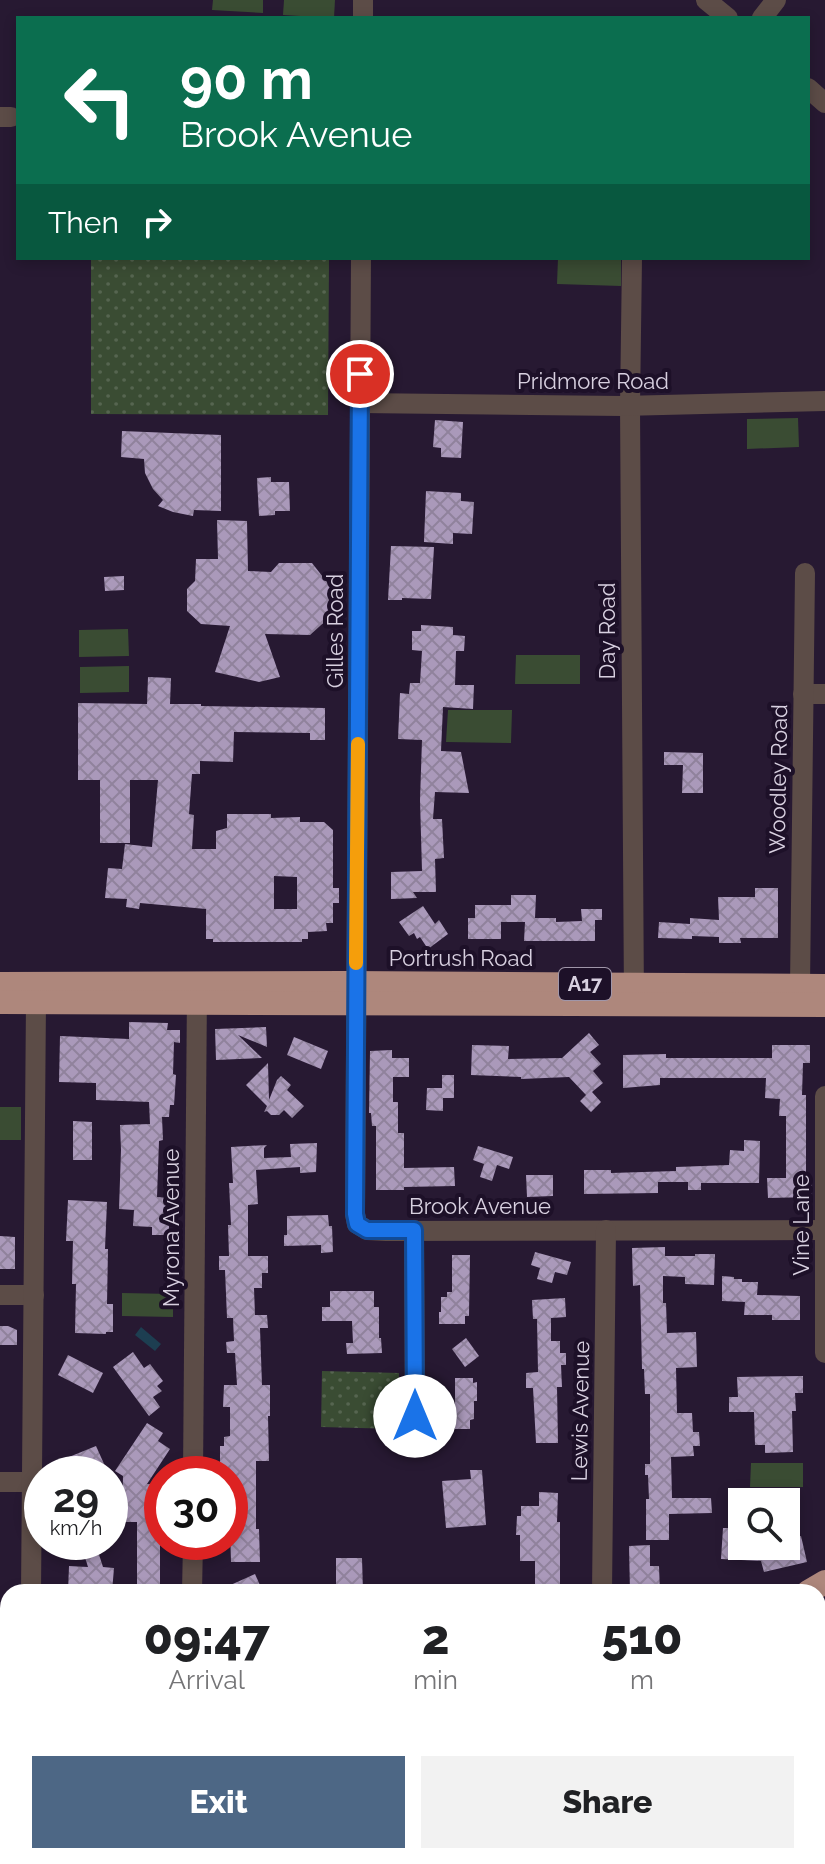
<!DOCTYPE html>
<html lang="en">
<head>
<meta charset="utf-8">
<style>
  :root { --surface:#fff; --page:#f2f2f2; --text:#202124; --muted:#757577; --accent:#4d6785 }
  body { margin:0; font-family:Raleway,sans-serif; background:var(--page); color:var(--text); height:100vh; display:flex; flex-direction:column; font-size:30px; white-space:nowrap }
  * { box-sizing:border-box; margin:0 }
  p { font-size:26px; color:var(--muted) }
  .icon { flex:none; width:44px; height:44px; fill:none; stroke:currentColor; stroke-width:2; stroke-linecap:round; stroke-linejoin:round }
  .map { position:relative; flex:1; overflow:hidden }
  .details { position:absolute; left:0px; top:1584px; width:826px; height:280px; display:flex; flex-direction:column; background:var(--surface); border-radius:24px 24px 0 0; box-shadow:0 4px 12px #0003 }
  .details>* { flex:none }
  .guide { position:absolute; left:16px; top:16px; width:794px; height:244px; border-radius:0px; box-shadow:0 4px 12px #0003; background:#0b6e4f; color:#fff; overflow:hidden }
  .buttons { position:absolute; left:728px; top:1488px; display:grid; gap:16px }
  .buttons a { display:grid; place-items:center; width:72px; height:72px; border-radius:0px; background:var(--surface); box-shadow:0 4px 12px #0003; font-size:40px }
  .speed { position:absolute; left:24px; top:1456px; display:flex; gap:16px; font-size:40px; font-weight:700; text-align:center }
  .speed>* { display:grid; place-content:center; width:104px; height:104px; border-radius:50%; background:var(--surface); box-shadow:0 4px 12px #0003; line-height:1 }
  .speed small { font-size:20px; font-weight:400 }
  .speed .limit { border:12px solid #d22; background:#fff; color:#111 }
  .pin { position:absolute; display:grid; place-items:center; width:68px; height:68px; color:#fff; margin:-34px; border:4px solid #fff; border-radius:50%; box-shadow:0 2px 8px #0007 }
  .me { position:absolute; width:88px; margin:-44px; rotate:0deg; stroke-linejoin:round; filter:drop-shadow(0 0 6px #0008) }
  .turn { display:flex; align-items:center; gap:28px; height:168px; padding:0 32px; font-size:36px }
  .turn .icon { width:104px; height:104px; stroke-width:2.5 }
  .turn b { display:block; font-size:56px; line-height:68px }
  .then { display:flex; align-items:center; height:76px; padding:0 32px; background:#0003; gap:16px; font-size:30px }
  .eta { display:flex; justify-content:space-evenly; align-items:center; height:136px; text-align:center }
  .eta b { font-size:48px; font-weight:800; line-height:56px }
  .primary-button { display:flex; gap:16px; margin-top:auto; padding:16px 32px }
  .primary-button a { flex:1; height:92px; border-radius:0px; background:var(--accent); color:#fff; font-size:32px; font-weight:800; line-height:92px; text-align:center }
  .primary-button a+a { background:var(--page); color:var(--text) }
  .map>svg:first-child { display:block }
</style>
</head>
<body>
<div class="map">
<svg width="825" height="1864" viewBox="0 0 825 1864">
  <defs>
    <pattern id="park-dots" width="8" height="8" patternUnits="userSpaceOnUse" patternTransform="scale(2)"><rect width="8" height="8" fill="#3a4c33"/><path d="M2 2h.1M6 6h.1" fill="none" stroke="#566550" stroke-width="1.8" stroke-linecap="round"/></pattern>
    <pattern id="building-cross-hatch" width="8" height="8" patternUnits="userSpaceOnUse" patternTransform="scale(2)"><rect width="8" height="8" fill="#aa99ba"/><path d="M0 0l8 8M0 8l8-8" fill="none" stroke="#90829c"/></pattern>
  </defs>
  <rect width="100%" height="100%" fill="#271932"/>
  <g fill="#3a4c33">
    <path d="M213,0H263V13L212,10Z"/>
    <path d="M284,0H335L334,18L283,15Z"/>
    <path d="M558,258H621V286L557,284Z"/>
    <path d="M798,418L799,447L747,449V419Z"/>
    <path d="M128,629L129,656L79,657V630Z"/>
    <path d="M516,655H580V684H515Z"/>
    <path d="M129,666V692L80,693V667Z"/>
    <path d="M448,710H512L511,743L446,742Z"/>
    <rect x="0" y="1107" width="21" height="33"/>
    <path d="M122,1293L173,1294V1317L122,1316Z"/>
    <path d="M751,1463H803V1487H750Z"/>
  </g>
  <g fill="url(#park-dots)">
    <path d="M91,258H329L328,415L91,414Z"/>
    <path d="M322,1371L399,1373L398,1429L321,1427Z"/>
  </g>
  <path fill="#1d3e51" d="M141,1327L161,1344L155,1351L135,1335Z"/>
  <g fill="url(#building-cross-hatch)" fill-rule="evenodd">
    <path d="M435,420L463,422L461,458L441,457V448L433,447Z"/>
    <path d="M122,431L221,435V511L194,510L193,516L173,512L158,506L163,500L153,489L145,473L144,459L121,457Z"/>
    <path d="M271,477V482H289L290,511H275V515L259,516L257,478Z"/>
    <path d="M426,491L461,493V501L474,502L472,534L453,533V544L424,542Z"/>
    <path d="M217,520L247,521L248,571L271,572L279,563H312L330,586L331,616L310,635L265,634L280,677L259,682L215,672L230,626L201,624L187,611V589L195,581L196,559H218Z"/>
    <path d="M391,546L434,547L431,599L402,598V600H388Z"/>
    <path d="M124,576V590L105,591L104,577Z"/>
    <path d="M421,625L453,627V635L465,636L464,651H456L455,685H474L473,709L443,707L441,751L461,752L469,793L435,792L433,819H442L444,858L435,859L436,892H413L417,898L391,899V872L422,871L420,800L422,740L398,739L400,693L409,694L410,683H420L422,651L412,650V631H421Z"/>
    <path d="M148,677L171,678L170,704H201V706L325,708V740H310V733L234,732L233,762L200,761V774H192L189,814L194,815L192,849H216V831L227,828V814H271V818L300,817V822H324L333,830V888H339V903H333V923H326L327,931L308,932V939H302V942H213V939H206V909L140,903L139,909L126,907L127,899L105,898L108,868L122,869L125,844L152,847L158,780H130V843H100V780H78V703L147,704ZM274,876L297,877V909H274Z"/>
    <path d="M664,752L703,753V793H682L683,765H664Z"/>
    <path d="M755,888H778V938H740L741,943H719V937L692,936V939L658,938L659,922L690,924V918L719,920L718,897H755Z"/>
    <path d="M511,895H536L535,918H556V922L582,921L581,909H602V920H595V941H524L525,922H501V939H468V918H475V905H511Z"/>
    <path d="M423,906L435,924L439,920L448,934L428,949L420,937L417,939L414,933L409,936L399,922Z"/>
    <path d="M129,1022L168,1023L167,1030H180V1043L174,1042L173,1074L176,1075L174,1105H170L169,1117H162L163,1140L159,1141L157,1197L169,1198V1235H152V1227L133,1226L134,1210L119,1209L121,1150L120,1125L150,1124L149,1102L96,1100V1083L59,1082L60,1036L129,1039Z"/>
    <path d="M266,1027L267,1047L238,1035L262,1058L216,1060L215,1029Z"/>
    <path d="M589,1033L599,1045L590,1052L601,1064L593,1071L603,1083L592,1092L601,1102L591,1112L580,1101L586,1095L569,1077L521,1079V1077L471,1075L472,1045L509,1046L508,1059L562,1058Z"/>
    <path d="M294,1037L328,1051L321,1069L287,1055Z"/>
    <path d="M772,1045H810V1063H803L802,1095H806V1184H812V1197L768,1198L767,1178H786V1116H779L780,1099L765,1098L766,1078H660V1085L623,1088V1055L666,1054V1058H772Z"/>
    <path d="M392,1050V1058H409V1077H393V1102H398V1133H404V1168L454,1167L455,1186L404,1187V1190H376V1126H372L371,1113H369L370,1051Z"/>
    <path d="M268,1063L269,1100L277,1080L281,1076L291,1085L287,1090L304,1106L292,1118L284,1110L279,1115H271L267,1111L264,1112L267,1106L246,1085Z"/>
    <path d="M442,1075H454V1098H443V1111L426,1110L427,1088H442Z"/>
    <path d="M73,1121L92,1122V1160H73Z"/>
    <path d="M744,1140L760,1141L759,1183H701V1190H688V1182H658V1193L584,1194V1170H611V1173L676,1171V1167L729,1165L730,1150L744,1151Z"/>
    <path d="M317,1143L316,1172L300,1173V1167L256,1170L258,1204L248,1205V1256H268V1273H262V1288H254L255,1315H267L268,1328H260L262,1385H270V1416H268L269,1461H256V1529H259L260,1562H231L230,1529H233L232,1472H220V1446H224V1437L230,1436V1407H223L224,1385H237L235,1353H227L226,1342L234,1341L233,1318H227L225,1270H219V1256H229L228,1225H231L229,1183H233L231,1147L267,1145L264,1148V1158L291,1157L290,1144Z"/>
    <path d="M478,1146L513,1157L509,1169L497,1165L492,1181L480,1177L484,1164L473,1160Z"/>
    <path d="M526,1175H553V1196L527,1197Z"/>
    <path d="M68,1200L107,1202L105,1249H108L107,1304H113V1332H106V1334L75,1333L76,1284H72L73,1241H66Z"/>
    <path d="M328,1215L329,1226H332L333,1252L321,1253V1245L284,1246V1235H287V1216Z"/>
    <path d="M0,1236L15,1237V1269H0Z"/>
    <path d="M665,1247V1256H695V1254H715L714,1285L685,1284V1277L663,1276V1303H666L667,1333L696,1332L697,1367L676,1368L677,1413H692L693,1432H699L700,1446H693L694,1456L671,1457L672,1498H711L712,1513L669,1514V1540H646V1499H649L648,1475H645V1464H650V1394H645L644,1369H642L640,1285L633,1286L632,1248Z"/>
    <path d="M535,1252L571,1262L567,1275L555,1272L552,1283L537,1279L540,1268L531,1265Z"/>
    <path d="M452,1255H470L469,1316H465V1324H439V1312H441V1297H447V1292H452Z"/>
    <path d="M722,1276L734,1277V1279H742V1282H758L757,1295L800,1296V1320H772V1315H744L745,1302L722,1301Z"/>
    <path d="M330,1291H374V1307H379V1338H381L382,1353L347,1354L346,1343H353L352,1321H322V1307H330Z"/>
    <path d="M565,1298L566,1317L551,1318V1341H560V1353H566V1365H561L562,1387H557L558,1443H536L533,1388H526V1373L538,1372L537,1319H533L532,1300Z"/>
    <path d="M0,1326H8L17,1330V1345H0Z"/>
    <path d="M466,1338L479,1356L465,1367L452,1349Z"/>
    <path d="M133,1352L144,1368L150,1364L163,1381L157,1386L162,1391L153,1397L160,1407L149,1416L113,1367Z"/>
    <path d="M68,1355L103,1373L93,1393L58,1375Z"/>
    <path d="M803,1376V1393H795L796,1411H792L793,1452L765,1453V1445H755L754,1412H729V1397H738L737,1377Z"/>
    <path d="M455,1378H473V1383L477,1382V1401H474V1419L470,1420V1429H455Z"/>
    <path d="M147,1423L163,1433L158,1441L170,1449L147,1484H161V1508L154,1507V1531H160V1592H137V1522H122L123,1476L115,1471Z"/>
    <path d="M96,1446L105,1466L85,1474H70L64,1459Z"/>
    <path d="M470,1470H482L486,1525L446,1528L442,1481L471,1479Z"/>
    <path d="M539,1492L558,1493L557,1522H560V1592H535V1561H520V1535H516L517,1516H521V1506H539Z"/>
    <path d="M786,1500H797V1537L801,1536L807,1562L764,1572L761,1561L721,1559L723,1528H742V1546H786Z"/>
    <path d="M80,1542H95L103,1567L114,1568L112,1592H68L69,1566L88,1567Z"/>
    <path d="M650,1545V1566H659L660,1592H630L629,1546Z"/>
    <path d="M336,1558H362L363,1592H336Z"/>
    <path d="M255,1574L263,1592H215Z"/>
  </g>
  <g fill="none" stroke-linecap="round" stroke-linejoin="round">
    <g stroke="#5c4c47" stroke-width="20">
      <path d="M706,0L728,18"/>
      <path d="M363,18V0"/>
      <path d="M762,18L776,0"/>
      <path d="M808,88L825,103"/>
      <path d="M0,117H11"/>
      <path d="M361,258L355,1214L357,1224L367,1230L386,1231L824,1230"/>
      <path d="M632,258L630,406L634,1001"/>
      <path d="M360,403L622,406L825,401"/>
      <path d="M803,694H825"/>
      <path d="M800,986L805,573"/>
      <path d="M825,1096V1353"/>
      <path d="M414,1230L415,1416L429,1433"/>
      <path d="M0,1295H34"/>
      <path d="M193,1474L197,990"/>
      <path d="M0,1482H32"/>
      <path d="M31,1592L36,1001"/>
      <path d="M192,1592L193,1542"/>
      <path d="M602,1592L606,1230"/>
      <path d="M0,1718H8"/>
      <path d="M245,1856L250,1864"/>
      <path d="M28,1864V1856"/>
      <path d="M456,1864V1856"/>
      <path d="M686,1864V1856"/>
    </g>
    <g stroke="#ae877c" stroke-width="24">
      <path d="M0,984L345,983L825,986"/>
      <path d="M0,1002L825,1005"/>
      <path d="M808,1592L825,1582"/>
      <path d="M344,1864L358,1856"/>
    </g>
  </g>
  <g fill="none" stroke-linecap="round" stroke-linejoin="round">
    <defs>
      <path id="route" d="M360,374L355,1214L357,1224L367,1230H414L415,1416"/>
    </defs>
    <use href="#route" stroke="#114b97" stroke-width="20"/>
    <use href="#route" stroke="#1a73e8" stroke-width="14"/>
    <path stroke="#f59e0b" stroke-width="14" d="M356,963L358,744"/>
  </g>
  <g text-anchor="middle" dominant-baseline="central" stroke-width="8" stroke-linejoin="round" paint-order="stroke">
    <rect fill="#1d1028" stroke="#a096a9" stroke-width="2" x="559" y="968" width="52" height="32" rx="6"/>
    <g font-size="20" font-weight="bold" fill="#d8d0e0">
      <text x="585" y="984">A17</text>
    </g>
    <g font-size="22" fill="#d8d0e0" stroke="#1d1028">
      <text x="593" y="381">Pridmore Road</text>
      <text transform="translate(335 631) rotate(-90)">Gilles Road</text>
      <text transform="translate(607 631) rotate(-90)">Day Road</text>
      <text transform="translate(778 779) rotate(-89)">Woodley Road</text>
      <text x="461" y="958">Portrush Road</text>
      <text x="480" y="1206">Brook Avenue</text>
      <text transform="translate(801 1225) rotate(-90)">Vine Lane</text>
      <text transform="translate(171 1228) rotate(-90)">Myrona Avenue</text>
      <text transform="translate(580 1411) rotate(-89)">Lewis Avenue</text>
    </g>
  </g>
</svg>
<div class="buttons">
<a><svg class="icon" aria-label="search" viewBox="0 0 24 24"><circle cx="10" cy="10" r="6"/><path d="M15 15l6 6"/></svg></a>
</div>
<div class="speed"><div>29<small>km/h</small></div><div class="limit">30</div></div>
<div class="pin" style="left:360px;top:374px;background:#d93025"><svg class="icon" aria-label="arrive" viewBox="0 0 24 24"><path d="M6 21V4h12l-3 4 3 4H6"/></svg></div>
<svg class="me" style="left:415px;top:1416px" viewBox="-20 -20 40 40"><circle r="19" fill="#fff"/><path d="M0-13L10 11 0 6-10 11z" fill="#1a73e8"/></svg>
<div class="guide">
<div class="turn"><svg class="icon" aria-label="left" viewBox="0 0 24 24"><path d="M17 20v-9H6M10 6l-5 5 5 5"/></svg><div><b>90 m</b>Brook Avenue</div></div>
<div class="then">Then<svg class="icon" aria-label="right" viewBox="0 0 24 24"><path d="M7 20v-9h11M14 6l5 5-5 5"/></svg></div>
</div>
<section class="details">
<div class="eta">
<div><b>09:47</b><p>Arrival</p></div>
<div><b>2</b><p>min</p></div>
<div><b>510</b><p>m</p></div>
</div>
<div class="primary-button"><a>Exit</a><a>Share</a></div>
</section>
</div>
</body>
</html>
